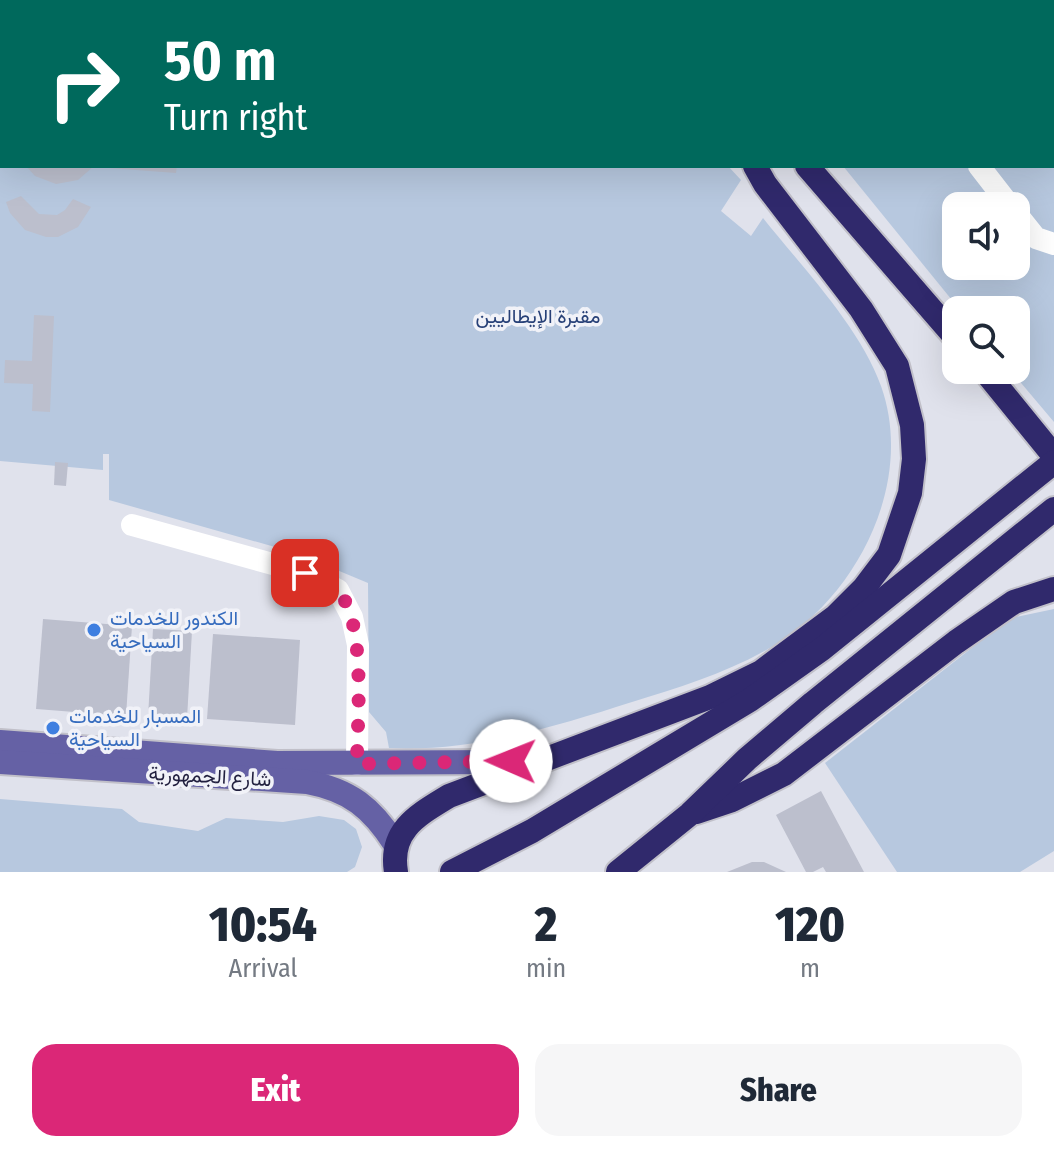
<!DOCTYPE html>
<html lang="en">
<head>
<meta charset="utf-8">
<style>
  :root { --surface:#fff; --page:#f6f6f7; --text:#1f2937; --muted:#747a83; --accent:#db2777 }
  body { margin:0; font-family:"Fira Sans Condensed",Vazirmatn,sans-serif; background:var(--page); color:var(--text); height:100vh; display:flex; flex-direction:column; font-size:30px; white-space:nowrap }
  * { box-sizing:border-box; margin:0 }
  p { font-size:26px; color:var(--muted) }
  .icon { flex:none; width:44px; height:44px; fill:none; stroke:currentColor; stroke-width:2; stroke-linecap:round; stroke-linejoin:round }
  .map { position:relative; height:872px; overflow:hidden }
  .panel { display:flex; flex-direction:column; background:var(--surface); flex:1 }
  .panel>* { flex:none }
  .hud { position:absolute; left:0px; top:0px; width:1054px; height:168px; box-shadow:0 8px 32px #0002; background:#00695c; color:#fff; overflow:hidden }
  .fabs { position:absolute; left:942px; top:192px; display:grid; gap:16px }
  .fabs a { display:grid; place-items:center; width:88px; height:88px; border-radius:16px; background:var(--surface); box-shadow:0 8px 32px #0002; font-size:40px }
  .pin { position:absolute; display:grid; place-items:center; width:68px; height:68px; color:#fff; margin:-34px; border-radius:16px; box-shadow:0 4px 12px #0006 }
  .me { position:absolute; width:88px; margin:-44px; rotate:271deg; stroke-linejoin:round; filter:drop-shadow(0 0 6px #0008) }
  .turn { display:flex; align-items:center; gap:28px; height:168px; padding:0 32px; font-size:36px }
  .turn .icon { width:104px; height:104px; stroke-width:2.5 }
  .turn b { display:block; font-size:56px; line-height:68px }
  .eta { display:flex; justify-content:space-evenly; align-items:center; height:136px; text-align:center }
  .eta b { font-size:48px; font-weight:800; line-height:56px }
  .action { display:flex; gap:16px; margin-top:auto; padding:16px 32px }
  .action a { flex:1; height:92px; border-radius:24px; background:var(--accent); color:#fff; font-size:32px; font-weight:800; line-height:92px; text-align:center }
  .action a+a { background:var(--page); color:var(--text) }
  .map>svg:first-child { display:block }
</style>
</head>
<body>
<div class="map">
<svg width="1054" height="872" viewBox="0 0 1054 872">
  <rect width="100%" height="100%" fill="#e0e2ec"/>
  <g fill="#b7c8df" fill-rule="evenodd">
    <path d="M0,0H592L595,2H2V166H728L741,180L721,211L751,236L763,218C802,267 860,327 881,386C916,484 855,601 768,649C726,673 678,688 632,702C554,727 472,752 389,748L386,732L369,712L368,583L296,553L109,500V454H103V470L0,461Z"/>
    <path d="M714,0H1054V422L1010,370H1016V310H960L843,166H1052V2ZM956,206H1016V266H956Z"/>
    <path d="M1054,609V851L1020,872H897L825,763L987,636L1016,617Z"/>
    <path d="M0,799L122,809L139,822L198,831L226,818L283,822L319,816L344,820L356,829L362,847L355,867L347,872H0Z"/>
  </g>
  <g fill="#bcbfcd">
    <path d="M26,166H94L78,180L56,184L35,176Z"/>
    <path d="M109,166H177L176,173L109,168Z"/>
    <path d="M21,196L39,214L57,215L65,210L73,199L91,207L78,227L58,237H46L25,230L10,213L6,202Z"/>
    <path d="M34,315L54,316L50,412L32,411L33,384L4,383L5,360L32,361Z"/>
    <path d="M55,462L68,463L66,486L54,485Z"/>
    <path d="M43,619L132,626L126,716L36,709Z"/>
    <path d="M153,629L192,631L187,719L148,717Z"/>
    <path d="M213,634L300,640L295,725L207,719Z"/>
    <path d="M821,791L864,872H826L823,867L813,872H806L776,815Z"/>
    <path d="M752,862H764L786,872H727Z"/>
  </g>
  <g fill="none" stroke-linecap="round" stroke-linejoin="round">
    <defs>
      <g id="major">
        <path d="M637,0L640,2"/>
        <path d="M0,742L277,763L537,762"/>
        <path d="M0,762L307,782C350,790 372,808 395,844"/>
      </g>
      <g id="highway">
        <path d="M681,0L682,2"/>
        <path d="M807,166L956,338"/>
        <path d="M984,370L1054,456"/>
        <path d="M696,812L732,800L784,774L956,642L1014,602L1054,589"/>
        <path d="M396,872C389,830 418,815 449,796L710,697L761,672L836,616L864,588L889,555L910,493L914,459L912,425L897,366L861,309L765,184L755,166"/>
        <path d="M452,872L532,831L750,700L822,649L1054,462"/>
        <path d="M618,872L690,814L747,759L813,703L1054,509"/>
      </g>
    </defs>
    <use href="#major" stroke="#c1c0c9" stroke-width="28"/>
    <use href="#highway" stroke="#c1c0c9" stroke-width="28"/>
    <g stroke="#fff" stroke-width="22">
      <path d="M979,166L1010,206"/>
      <path d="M1016,213L1036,238L1054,244"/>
      <path d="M132,525L305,573L338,590L352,617L358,645L357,764"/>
    </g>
    <use href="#major" stroke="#6561a5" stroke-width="24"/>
    <use href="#highway" stroke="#30296c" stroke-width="24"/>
  </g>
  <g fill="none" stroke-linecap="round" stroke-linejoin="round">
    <path stroke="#db2777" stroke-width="14" stroke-dasharray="0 25.2" d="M305,573C315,578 331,583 338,591C367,622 357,721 357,764L511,761"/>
  </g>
  <g fill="#3f7fe0" stroke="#f1f2f8" stroke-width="3">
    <circle cx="94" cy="630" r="8"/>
    <circle cx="53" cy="728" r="8"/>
  </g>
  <g text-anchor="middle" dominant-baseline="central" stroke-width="7" stroke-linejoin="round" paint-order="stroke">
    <g font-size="20" fill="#274077" stroke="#f1f2f8">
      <text x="538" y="316">مقبرة الإيطاليين</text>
    </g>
    <g font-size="20" fill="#366cbe" stroke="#f1f2f8" text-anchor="start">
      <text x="110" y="618">الكندور للخدمات<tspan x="110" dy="23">السياحية</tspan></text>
      <text x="69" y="716">المسبار للخدمات<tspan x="69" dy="23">السياحية</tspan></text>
    </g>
    <g font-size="20" fill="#211f3e" stroke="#f1f2f8">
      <text transform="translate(210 776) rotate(3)">شارع الجمهورية</text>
    </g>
  </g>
</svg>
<div class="fabs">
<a><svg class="icon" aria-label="sound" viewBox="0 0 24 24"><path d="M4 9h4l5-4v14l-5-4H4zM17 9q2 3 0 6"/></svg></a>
<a><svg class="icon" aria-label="search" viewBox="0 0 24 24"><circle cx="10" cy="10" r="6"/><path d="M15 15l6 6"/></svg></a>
</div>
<div class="pin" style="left:305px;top:573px;background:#d93025"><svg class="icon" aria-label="arrive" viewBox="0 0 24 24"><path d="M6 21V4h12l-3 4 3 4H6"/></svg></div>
<svg class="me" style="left:511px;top:761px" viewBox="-20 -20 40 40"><circle r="19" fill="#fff"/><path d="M0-13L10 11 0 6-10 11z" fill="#db2777"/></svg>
<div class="hud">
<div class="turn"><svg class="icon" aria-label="right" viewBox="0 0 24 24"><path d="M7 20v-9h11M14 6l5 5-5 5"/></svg><div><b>50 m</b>Turn right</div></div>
</div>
</div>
<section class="panel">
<div class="eta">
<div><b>10:54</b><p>Arrival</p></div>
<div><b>2</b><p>min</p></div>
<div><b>120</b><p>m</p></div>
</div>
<div class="action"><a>Exit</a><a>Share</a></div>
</section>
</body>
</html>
